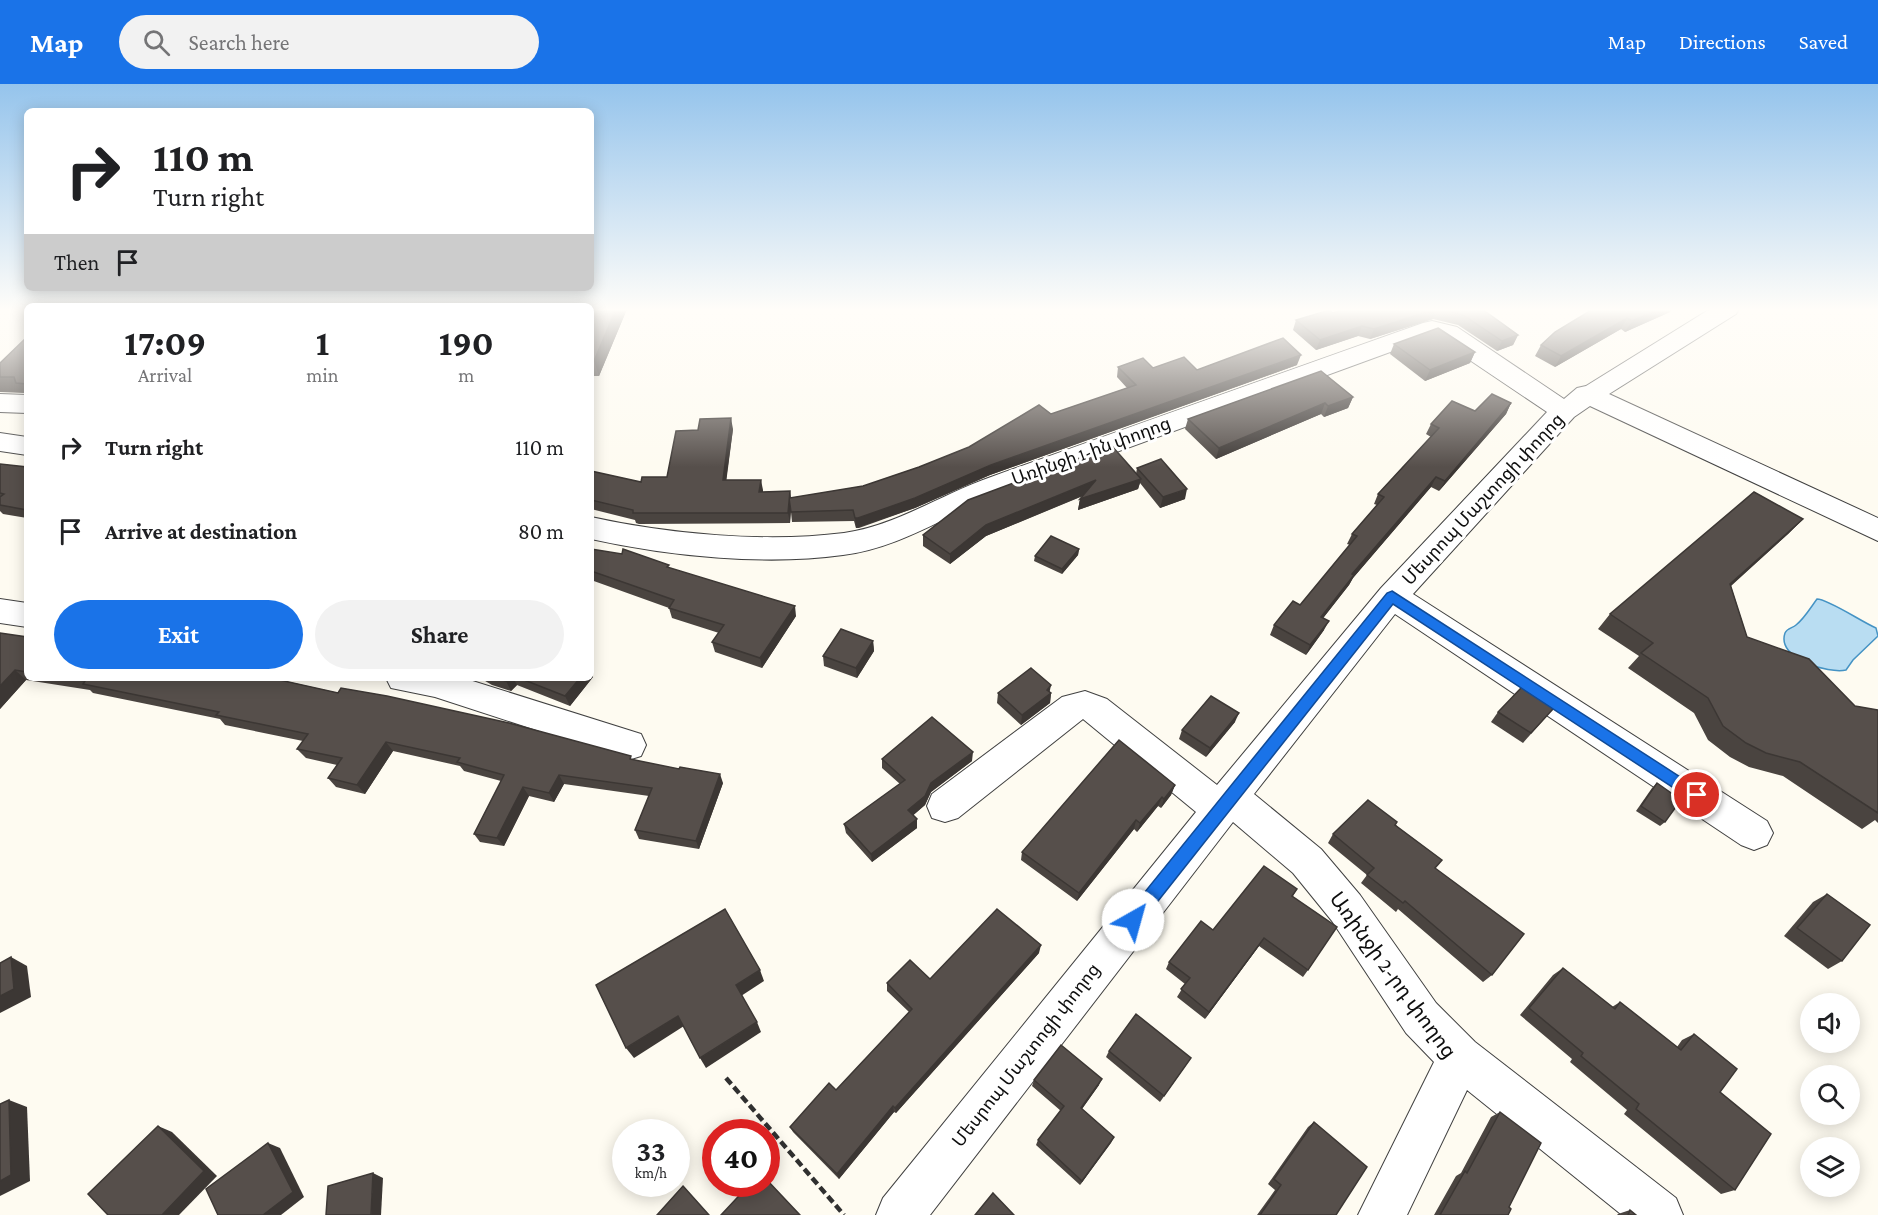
<!DOCTYPE html>
<html lang="en">
<head>
<meta charset="utf-8">
<style>
  :root { --surface:#fff; --page:#f2f2f2; --text:#202124; --muted:#757577; --accent:#1a73e8 }
  body { margin:0; font-family:"Crimson Pro","Noto Sans Armenian",serif; background:var(--page); color:var(--text); height:100vh; display:flex; flex-direction:column; font-size:22px; white-space:nowrap }
  * { box-sizing:border-box; margin:0 }
  p { font-size:20px; color:var(--muted) }
  .icon { flex:none; width:33px; height:33px; fill:none; stroke:currentColor; stroke-width:2; stroke-linecap:round; stroke-linejoin:round }
  .map { position:relative; flex:1; overflow:hidden }
  .side { position:absolute; left:24px; top:219px; width:570px; height:378px; display:flex; flex-direction:column; background:var(--surface); border-radius:9px; box-shadow:0 3px 15px #0003 }
  .side>* { flex:none }
  .hud { position:absolute; left:24px; top:24px; width:570px; height:183px; border-radius:9px; box-shadow:0 3px 15px #0003; background:#fff; color:var(--text); overflow:hidden }
  .tools { position:absolute; left:1800px; top:909px; display:grid; gap:12px }
  .tools a { display:grid; place-items:center; width:60px; height:60px; border-radius:50%; background:var(--surface); box-shadow:0 3px 15px #0003; font-size:30px }
  .speed { position:absolute; left:612px; top:1035px; display:flex; gap:12px; font-size:30px; font-weight:700; text-align:center }
  .speed>* { display:grid; place-content:center; width:78px; height:78px; border-radius:50%; background:var(--surface); box-shadow:0 3px 15px #0003; line-height:1 }
  .speed small { font-size:15px; font-weight:400 }
  .speed .limit { border:9px solid #d22; background:#fff; color:#111 }
  .pin { position:absolute; display:grid; place-items:center; width:51px; height:51px; color:#fff; margin:-26px; border:3px solid #fff; border-radius:50%; box-shadow:0 2px 6px #0007 }
  .me { position:absolute; width:66px; margin:-33px; rotate:38deg; stroke-linejoin:round; filter:drop-shadow(0 0 4px #0008) }
  .turn { display:flex; align-items:center; gap:21px; height:126px; padding:0 30px; font-size:27px }
  .turn .icon { width:78px; height:78px; stroke-width:2.5 }
  .turn b { display:block; font-size:42px; line-height:51px }
  .then { display:flex; align-items:center; height:57px; padding:0 30px; background:#0003; gap:12px; font-size:22px }
  .eta { display:flex; justify-content:space-evenly; align-items:center; height:102px; text-align:center }
  .eta b { font-size:36px; font-weight:700; line-height:42px }
  .action { display:flex; gap:12px; margin-top:auto; padding:12px 30px }
  .action a { flex:1; height:69px; border-radius:36px; background:var(--accent); color:#fff; font-size:24px; font-weight:700; line-height:69px; text-align:center }
  .action a+a { background:var(--page); color:var(--text) }
  ul { padding:0; list-style:none }
  li { display:flex; align-items:center; gap:18px; height:84px; padding:0 30px }
  li div { flex:1 }
  li b { display:block; font-size:22px }
  li em { font-style:normal }
  header { display:flex; align-items:center; gap:36px; box-sizing:border-box; height:84px; padding:0 30px; background:var(--accent); color:#fff }
  header strong { font-size:28px }
  nav { display:flex; gap:33px; margin-inline-start:auto; font-size:21px }
  .search { width:420px; height:54px; background:var(--page); display:flex; align-items:center; gap:15px; box-sizing:border-box; padding:0 21px; border-radius:33px; color:var(--muted); font-size:22px }
  .map>svg:first-child { display:block }
</style>
</head>
<body>
<header>
<strong>Map</strong>
<div class="search"><svg class="icon" aria-label="search" viewBox="0 0 24 24"><circle cx="10" cy="10" r="6"/><path d="M15 15l6 6"/></svg>Search here</div>
<nav><a>Map</a><a>Directions</a><a>Saved</a></nav>
</header>
<div class="map">
<svg width="1878" height="1131" viewBox="0 0 1878 1131">
  <rect width="100%" height="100%" fill="#fefbf1"/>
  <path fill="#b9ddf2" stroke="#4593c4" stroke-width="1.5" d="M1817,515C1828,515 1862,538 1876,544L1878,552L1853,576L1846,586C1829,590 1776,575 1785,549C1787,544 1793,544 1796,541C1804,535 1811,523 1817,515Z"/>
  <g fill="none" stroke-linecap="round" stroke-linejoin="round">
    <defs>
      <g id="minor">
        <path d="M1710,225H1739L1736,230L1609,310L1878,434V457L1590,322L1574,333L1413,510L1767,737L1773,749L1767,761L1754,766L1741,761L1395,530L1254,710L1321,765L1360,811L1436,919L1475,958L1676,1114L1683,1131H1622L1467,1006L1407,1131H1358L1434,978L1406,949L1332,837L1293,789L1233,738L930,1131H876L883,1114L1196,728L1083,635L958,734L945,738L932,734L927,722L932,710L1062,613L1085,607L1107,615L1217,701L1381,504L1547,328L1434,252C1289,305 1144,358 999,411C946,431 900,464 843,471C765,482 668,472 591,455V433C668,450 765,459 844,449C895,442 942,410 991,393C1135,341 1279,290 1423,239L1432,237L1457,243L1564,315L1577,304L1586,302Z"/>
        <path d="M0,310L27,311V329L0,328Z"/>
        <path d="M0,349L27,353V371L0,367Z"/>
        <path d="M0,515L27,519V543L0,539Z"/>
        <path d="M386,594H463L641,650L646,661L641,672L628,676L435,613L391,604Z"/>
      </g>
    </defs>
    <use href="#minor" stroke="#414141" stroke-width="2"/>
    <path stroke="#303030" stroke-width="4.5" stroke-dasharray="8 4" stroke-linecap="butt" d="M726,994L844,1131"/>
    <use href="#minor" fill="#fff" fill-rule="evenodd"/>
  </g>
  <g fill="#4a4440">
    <path d="M591,225H627L599,292H591Z"/>
    <path d="M1345,225H1482L1518,251L1513,261L1497,267L1458,241L1433,235L1370,255L1358,252L1316,266L1293,246L1296,236L1333,229Z"/>
    <path d="M1593,225L1670,228L1625,248L1621,245L1555,283L1535,272L1541,261Z"/>
    <path d="M27,253V313L24,309L0,308V279Z"/>
    <path d="M1394,260L1475,268L1470,279L1425,297L1390,270Z"/>
    <path d="M1297,281L990,391L915,424L859,444H856L854,437L792,438L791,428L790,439L639,440L636,439L635,436L591,425V387L641,398L667,393L733,345L726,396L763,406V408L790,407L791,414L863,402L919,383L1051,330L1127,304L1117,293L1118,283L1197,286Z"/>
    <path d="M1353,313L1348,324L1324,333L1321,330L1216,375L1185,345L1188,335Z"/>
    <path d="M1511,319L1506,330L1439,407L1431,403L1353,494L1349,501L1323,534L1324,546L1306,571L1270,551L1274,541L1300,521L1350,461L1347,460L1352,450L1377,421L1374,420L1378,410L1431,353L1426,350L1431,340L1475,327Z"/>
    <path d="M0,380L27,383V434L3,430L0,427Z"/>
    <path d="M1137,384L1185,415L1160,424L1140,399L1138,405L1078,426L1080,415L1083,412L986,452L950,480L923,462V451L1136,390Z"/>
    <path d="M1803,435L1788,450L1731,502L1747,553L1855,622L1878,626V739L1875,736L1862,745L1783,692L1749,683L1730,673L1708,656L1694,629L1628,584L1639,572L1598,545L1610,530Z"/>
    <path d="M591,465L670,484L796,532L762,584L715,568L712,558L719,549L672,534L669,524L591,496Z"/>
    <path d="M1079,465L1078,471L1062,490L1034,477L1035,472Z"/>
    <path d="M0,549L27,553V594H279L281,596L632,675L723,699L699,765L639,755L635,746L649,712L564,700L554,718L529,712L504,762L480,758L474,750L501,697L464,687L460,682L393,667L365,710L336,703L328,694L337,681L306,674L297,665L303,657L225,641L220,635L93,609L90,606L26,596L0,625Z"/>
    <path d="M873,557L874,567L857,594L824,582L823,572Z"/>
    <path d="M593,593L570,622L517,601L511,607L492,601L480,594H591Z"/>
    <path d="M1050,608L1051,609L1050,619L1021,641L997,619L998,609Z"/>
    <path d="M1498,628L1546,633L1523,659L1491,638Z"/>
    <path d="M1235,638L1206,673L1179,655L1182,646Z"/>
    <path d="M882,675L972,677L931,708L925,721L913,731L917,744L872,778L846,749L844,740L900,700L882,684Z"/>
    <path d="M1657,699L1665,738L1660,742L1636,727L1652,704Z"/>
    <path d="M1175,701L1171,711L1161,724L1158,722L1137,748L1134,745L1077,817L1021,776L1022,768Z"/>
    <path d="M1396,741L1435,784L1492,891L1483,898L1398,825L1396,828L1361,799L1367,791L1328,759L1333,750Z"/>
    <path d="M1297,805L1293,812L1308,886L1303,893L1259,862L1205,935L1177,913L1185,900L1166,885L1169,878L1213,846Z"/>
    <path d="M1827,810L1842,877L1828,885L1784,852L1813,818Z"/>
    <path d="M1039,869L896,1029L894,1028L839,1095L793,1048L790,1043L836,1006L909,928L887,907V899L930,895Z"/>
    <path d="M1563,884L1612,923L1620,918L1677,963L1682,956L1694,950L1720,1008L1735,1106L1721,1110L1624,1030L1627,1026L1570,978L1572,975L1520,931L1553,891Z"/>
    <path d="M1109,967L1191,974L1160,1018L1106,973Z"/>
    <path d="M1034,996L1099,1001L1082,1025L1114,1053L1080,1101L1036,1061L1038,1056L1061,1027L1032,1002Z"/>
    <path d="M1500,1028L1509,1123L1508,1131H1434L1456,1092L1461,1089L1491,1033Z"/>
    <path d="M1314,1038L1336,1131H1257L1275,1106L1268,1100L1308,1043Z"/>
    <path d="M1630,1126L1636,1131H1617L1618,1130Z"/>
  </g>
  <g fill="#3c3734">
    <path d="M616,225H627L599,292L594,277Z"/>
    <path d="M1437,225L1433,235L1370,255L1374,245Z"/>
    <path d="M1660,225H1672L1670,228L1625,248L1632,237Z"/>
    <path d="M1627,234L1621,245L1555,283L1561,272Z"/>
    <path d="M1362,242L1358,252L1316,266L1320,256Z"/>
    <path d="M1518,251L1513,261L1497,267L1502,257Z"/>
    <path d="M1475,268L1470,279L1425,297L1430,286Z"/>
    <path d="M1301,271L1297,281L990,391L915,424L856,444L855,434L991,381Z"/>
    <path d="M1353,313L1348,324L1324,333L1328,322Z"/>
    <path d="M1325,319L1321,330L1216,375L1219,364Z"/>
    <path d="M1511,319L1506,330L1439,407L1445,397Z"/>
    <path d="M731,334L733,345L725,407L723,396Z"/>
    <path d="M1436,393L1431,403L1353,494L1349,501L1317,542L1321,533L1352,490Z"/>
    <path d="M1141,395L1138,405L1078,426L1080,415Z"/>
    <path d="M761,396L763,406L761,418L759,408Z"/>
    <path d="M1096,396L1094,407L986,452L950,480V470L986,441Z"/>
    <path d="M1187,405L1185,415L1160,424L1163,413Z"/>
    <path d="M790,407L791,418L790,439L788,429Z"/>
    <path d="M1803,435L1788,450L1716,515L1730,500Z"/>
    <path d="M1079,465L1078,471L1062,490V485Z"/>
    <path d="M795,522L796,532L762,584L760,574Z"/>
    <path d="M1329,537L1324,546L1306,571L1310,561Z"/>
    <path d="M873,557L874,567L857,594L856,584Z"/>
    <path d="M15,586L26,596L0,625V602Z"/>
    <path d="M591,589L593,593L570,622L565,612L580,594H591Z"/>
    <path d="M508,594H513L517,601L511,607L506,597Z"/>
    <path d="M1051,601L1049,611L1051,609L1050,619L1021,641L1022,631L1047,606Z"/>
    <path d="M1239,629L1235,638L1206,673L1210,664Z"/>
    <path d="M386,658L393,667L365,710L357,701Z"/>
    <path d="M973,668L972,677L931,708L925,721L909,735L908,726L931,699Z"/>
    <path d="M720,690L723,699L699,765L696,757Z"/>
    <path d="M559,691L564,700L554,718L549,709Z"/>
    <path d="M1175,701L1171,711L1161,724L1164,715Z"/>
    <path d="M523,703L529,712L504,762L497,754Z"/>
    <path d="M1162,713L1158,722L1137,748L1140,739Z"/>
    <path d="M917,735V744L872,778L871,770Z"/>
    <path d="M1136,736L1134,745L1077,817L1079,809Z"/>
    <path d="M1264,854L1259,862L1205,935L1209,928Z"/>
    <path d="M1041,861L1039,869L896,1029L895,1024Z"/>
    <path d="M11,873L27,882L31,913L0,929V912Z"/>
    <path d="M760,886L764,897L741,912L736,901Z"/>
    <path d="M678,932L684,942L634,974L626,964Z"/>
    <path d="M757,938L761,948L706,984L700,974Z"/>
    <path d="M1102,995L1099,1001L1079,1029L1081,1024Z"/>
    <path d="M9,1016L27,1023L30,1097L0,1112V1097Z"/>
    <path d="M893,1022L894,1028L839,1095L837,1090Z"/>
    <path d="M158,1042L172,1048L217,1092L179,1131H162Z"/>
    <path d="M1114,1053L1111,1059L1080,1101L1082,1097Z"/>
    <path d="M268,1059L280,1064L304,1113L281,1131H263Z"/>
    <path d="M373,1089L383,1094L381,1131H371Z"/>
  </g>
  <g fill="#564f4b" stroke="#3c3734" stroke-width="1.5">
    <path d="M591,225H616L594,277H591Z"/>
    <path d="M1345,225H1436L1374,245L1362,242L1320,256L1296,236L1329,226L1333,229Z"/>
    <path d="M1438,225H1482L1518,251L1502,257L1463,231Z"/>
    <path d="M1593,225H1660L1632,237L1627,234L1561,272L1541,261L1555,248Z"/>
    <path d="M1438,244L1475,268L1430,286L1394,260Z"/>
    <path d="M27,253V300L16,299L14,293H0V279Z"/>
    <path d="M1283,254L1301,271L991,381L915,414L858,434H855L853,426L791,428L789,414L863,402L919,383L969,363L1039,321L1051,330L1136,301L1118,283L1143,274L1153,284L1184,273L1197,286Z"/>
    <path d="M1321,287L1353,313L1328,322L1325,319L1219,364L1188,335Z"/>
    <path d="M1492,310L1511,319L1445,397L1436,393L1352,490L1354,491L1321,533L1329,537L1310,561L1274,541L1293,517L1300,521L1357,452L1352,450L1384,413L1378,410L1439,344L1431,340L1452,317L1475,327Z"/>
    <path d="M731,334L723,396H761L759,408L790,407L788,429H633V426L591,416V387L641,398L642,393H667L676,347L698,346L700,335Z"/>
    <path d="M1112,362L1141,395L1080,415L1096,396L986,441L950,470L923,451L968,416Z"/>
    <path d="M1161,375L1187,405L1163,413L1137,384Z"/>
    <path d="M0,380L27,383V426L0,421V413L4,410L0,409Z"/>
    <path d="M1754,408L1803,435L1730,500L1747,553L1809,575L1855,622L1878,626V729L1800,678L1766,669L1746,659L1723,642L1708,614L1641,569L1653,559L1610,530Z"/>
    <path d="M1051,452L1079,465L1062,485L1035,472Z"/>
    <path d="M591,465L622,470L623,465L669,481L667,483L795,522L760,574L712,558L724,541L669,524L674,516L591,487Z"/>
    <path d="M841,545L873,557L856,584L823,572Z"/>
    <path d="M0,549L27,553V588L15,586L0,602Z"/>
    <path d="M1031,584L1051,601L1047,606L1051,609L1022,631L998,609Z"/>
    <path d="M64,594H275V595L338,609L341,604L387,612L509,639L631,672L630,675L679,685L680,683L720,690L696,757L635,746L652,704L559,691L549,709L523,703L497,754L474,750L504,691L457,678L460,674L386,658L357,701L328,694L342,674L297,665L308,650L216,631L219,628L83,600L85,597Z"/>
    <path d="M496,594H508L506,597Z"/>
    <path d="M519,594H580L565,612Z"/>
    <path d="M1522,603L1554,624L1531,649L1498,628Z"/>
    <path d="M1211,612L1239,629L1210,664L1182,646Z"/>
    <path d="M932,633L973,668L931,699L925,712L908,726L917,735L871,770L844,740L905,696L882,675Z"/>
    <path d="M1119,656L1175,701L1164,715L1162,713L1140,739L1136,736L1079,809L1022,768Z"/>
    <path d="M1657,699L1681,716L1665,738L1641,722Z"/>
    <path d="M1368,716L1397,738L1395,741L1442,776L1435,784L1524,850L1492,891L1405,817L1403,819L1367,791L1374,784L1333,750Z"/>
    <path d="M1264,782L1297,805L1292,812L1337,843L1308,886L1264,854L1209,928L1181,905L1190,894L1169,878L1201,837L1213,846Z"/>
    <path d="M1827,810L1870,841L1842,877L1797,844Z"/>
    <path d="M725,825L760,886L736,901L757,938L700,974L678,932L626,964L596,901Z"/>
    <path d="M997,825L1041,861L895,1024L893,1022L837,1090L790,1043L829,999L836,1006L912,925L887,899L910,876L930,895Z"/>
    <path d="M11,873L14,905L0,912V879Z"/>
    <path d="M1563,884L1615,925L1620,918L1681,966L1694,950L1737,985L1720,1008L1771,1050L1735,1106L1636,1025L1639,1020L1581,972L1583,969L1529,924Z"/>
    <path d="M1136,930L1191,974L1164,1012L1109,967Z"/>
    <path d="M1061,961L1102,995L1081,1024L1114,1053L1082,1097L1038,1056L1064,1022L1034,996Z"/>
    <path d="M9,1016L11,1091L0,1097V1020Z"/>
    <path d="M1500,1028L1541,1059L1509,1123L1511,1125L1508,1131H1440L1465,1087L1467,1089Z"/>
    <path d="M1314,1038L1367,1083L1336,1131H1260L1281,1101L1274,1095Z"/>
    <path d="M158,1042L204,1087L162,1131H108L88,1110Z"/>
    <path d="M268,1059L293,1108L263,1131H218L206,1105Z"/>
    <path d="M373,1089L371,1131H326L328,1102Z"/>
    <path d="M766,1095L800,1131H721L750,1100H766Z"/>
    <path d="M683,1102L709,1131H657Z"/>
    <path d="M993,1109L1014,1131H975Z"/>
    <path d="M1630,1126L1636,1131H1628Z"/>
  </g>
  <linearGradient id="sky" x2="0" y2="1"><stop stop-color="#95c4ec"/><stop offset="0.59" stop-color="#fffdf9"/><stop offset="1" stop-color="#fffdf9" stop-opacity="0"/></linearGradient>
  <rect width="1878" height="383" fill="url(#sky)"/>
  <path fill="#1a73e8" stroke="#114b97" stroke-width="1.5" d="M1392,507L1702,707L1705,711L1702,716H1692L1393,520L1139,841L1133,843L1127,841L1125,836L1127,830L1387,509Z"/>
  <g text-anchor="middle" dominant-baseline="central" stroke-width="6" stroke-linejoin="round" paint-order="stroke">
    <g font-size="18" fill="#0e0e0e" stroke="#fff">
      <text transform="translate(1091 367) rotate(-20)">Առինջի 1-ին փողոց</text>
      <text transform="translate(1483 415) rotate(-47)">Մեսրոպ Մաշտոցի փողոց</text>
      <text transform="translate(1026 971) rotate(-52)">Մեսրոպ Մաշտոցի փողոց</text>
    </g>
    <g font-size="21" fill="#0e0e0e" stroke="#fff">
      <text transform="translate(1393 891) rotate(54)">Առինջի 2-րդ փողոց</text>
    </g>
  </g>
</svg>
<div class="tools">
<a><svg class="icon" aria-label="sound" viewBox="0 0 24 24"><path d="M4 9h4l5-4v14l-5-4H4zM17 9q2 3 0 6"/></svg></a>
<a><svg class="icon" aria-label="search" viewBox="0 0 24 24"><circle cx="10" cy="10" r="6"/><path d="M15 15l6 6"/></svg></a>
<a><svg class="icon" aria-label="layers" viewBox="0 0 24 24"><path d="M12 4l9 5-9 5-9-5zM3 14l9 5 9-5"/></svg></a>
</div>
<div class="speed"><div>33<small>km/h</small></div><div class="limit">40</div></div>
<div class="pin" style="left:1697px;top:711px;background:#d93025"><svg class="icon" aria-label="arrive" viewBox="0 0 24 24"><path d="M6 21V4h12l-3 4 3 4H6"/></svg></div>
<svg class="me" style="left:1133px;top:836px" viewBox="-20 -20 40 40"><circle r="19" fill="#fff"/><path d="M0-13L10 11 0 6-10 11z" fill="#1a73e8"/></svg>
<div class="hud">
<div class="turn"><svg class="icon" aria-label="right" viewBox="0 0 24 24"><path d="M7 20v-9h11M14 6l5 5-5 5"/></svg><div><b>110 m</b>Turn right</div></div>
<div class="then">Then<svg class="icon" aria-label="arrive" viewBox="0 0 24 24"><path d="M6 21V4h12l-3 4 3 4H6"/></svg></div>
</div>
<section class="side">
<div class="eta">
<div><b>17:09</b><p>Arrival</p></div>
<div><b>1</b><p>min</p></div>
<div><b>190</b><p>m</p></div>
</div>
<ul>
<li><svg class="icon" aria-label="right" viewBox="0 0 24 24"><path d="M7 20v-9h11M14 6l5 5-5 5"/></svg><div><b>Turn right</b></div><em>110 m</em></li>
<li><svg class="icon" aria-label="arrive" viewBox="0 0 24 24"><path d="M6 21V4h12l-3 4 3 4H6"/></svg><div><b>Arrive at destination</b></div><em>80 m</em></li>
</ul>
<div class="action"><a>Exit</a><a>Share</a></div>
</section>
</div>
</body>
</html>
